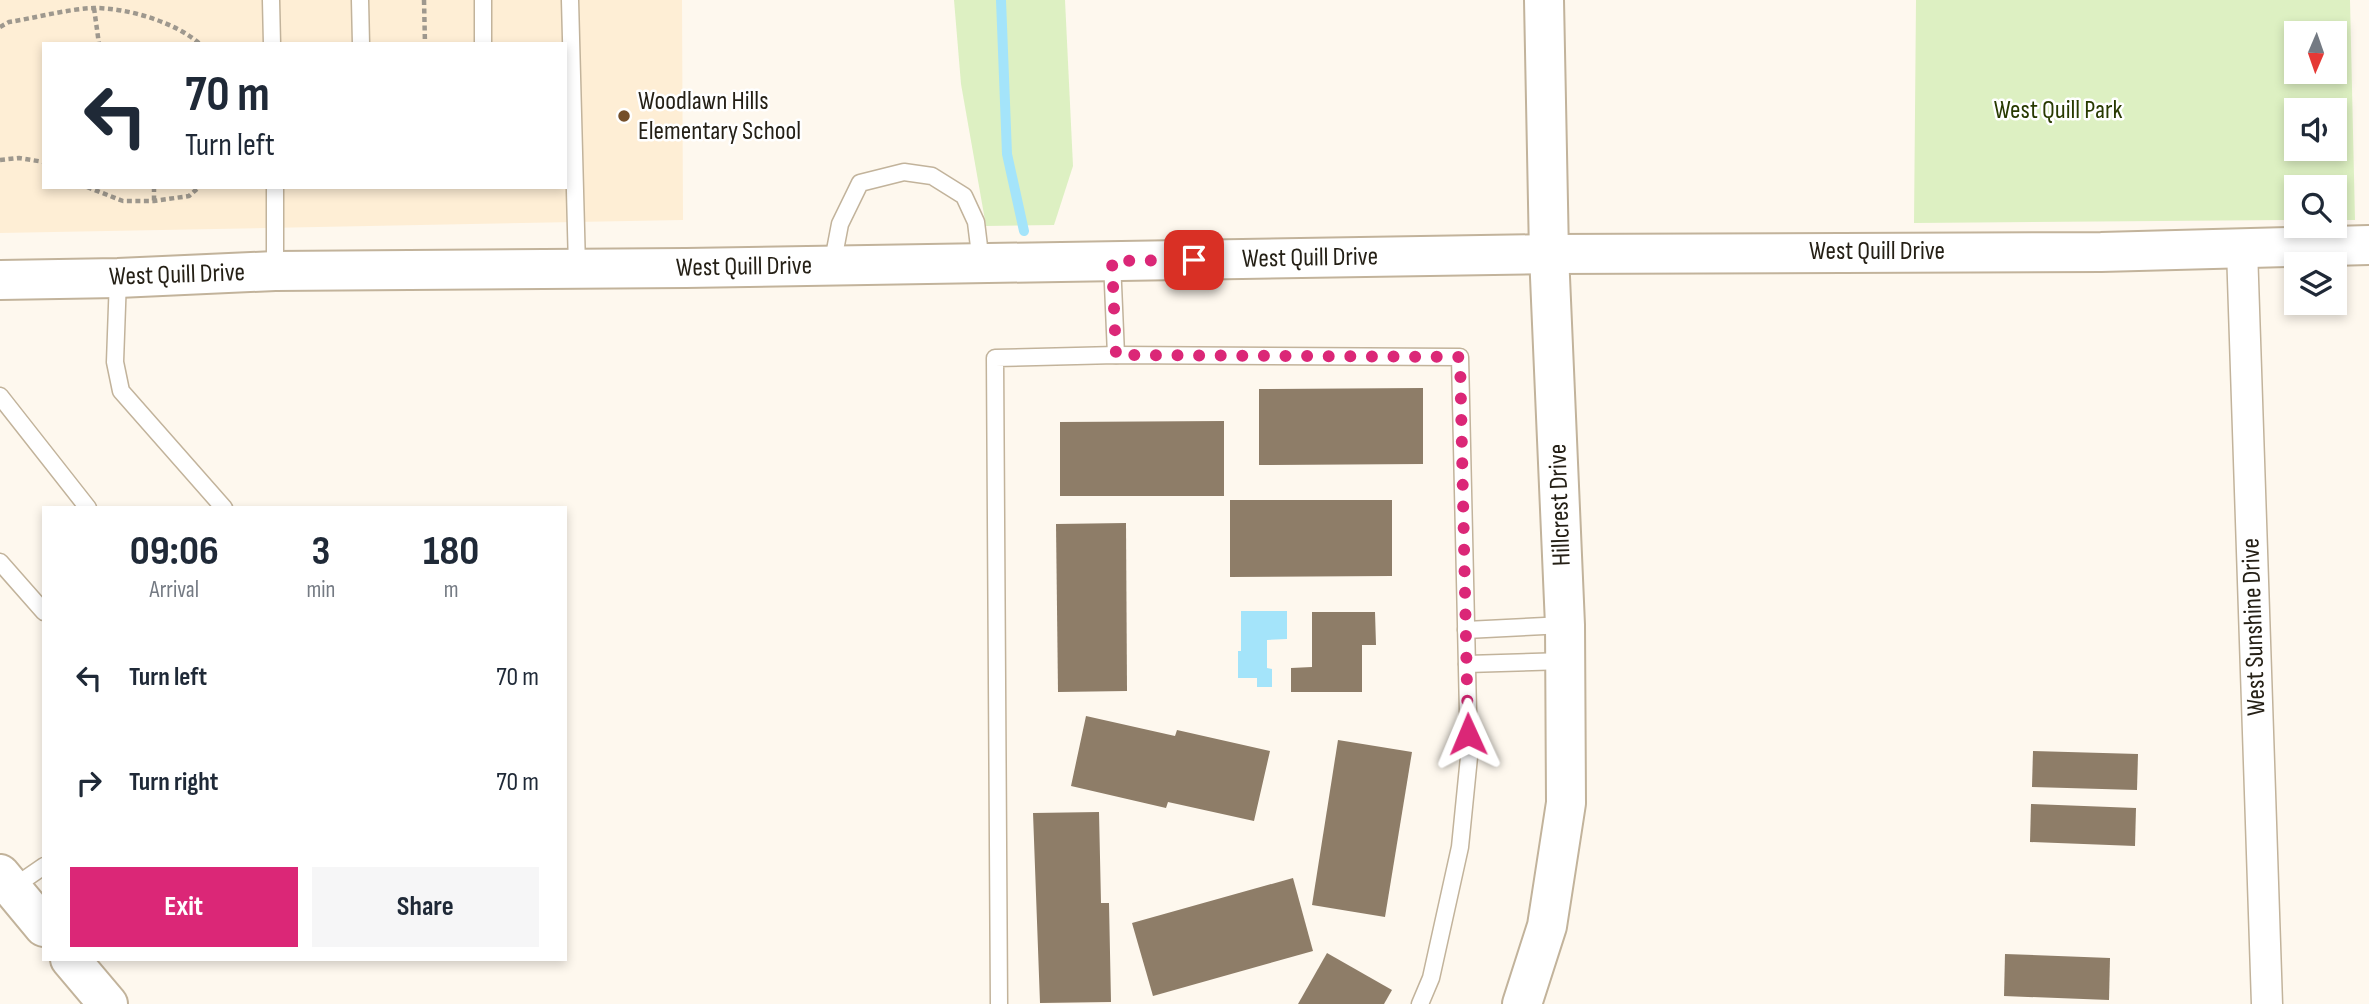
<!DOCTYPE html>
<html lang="en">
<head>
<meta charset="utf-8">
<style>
  :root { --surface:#fff; --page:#f6f6f7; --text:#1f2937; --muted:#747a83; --accent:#db2777 }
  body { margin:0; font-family:"Sofia Sans Condensed",sans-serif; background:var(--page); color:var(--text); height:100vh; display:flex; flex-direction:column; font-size:26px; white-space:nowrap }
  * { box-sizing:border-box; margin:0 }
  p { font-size:23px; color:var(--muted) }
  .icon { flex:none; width:38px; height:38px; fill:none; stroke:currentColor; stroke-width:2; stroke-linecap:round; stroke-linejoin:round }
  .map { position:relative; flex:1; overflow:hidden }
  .details { position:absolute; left:42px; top:506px; width:525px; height:455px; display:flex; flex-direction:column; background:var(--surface); border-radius:0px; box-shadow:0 4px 10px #0003 }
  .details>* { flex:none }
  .banner { position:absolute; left:42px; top:42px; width:525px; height:147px; border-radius:0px; box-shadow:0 4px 10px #0003; background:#fff; color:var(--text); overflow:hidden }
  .needle { width:46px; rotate:182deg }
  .tools { position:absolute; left:2284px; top:21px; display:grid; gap:14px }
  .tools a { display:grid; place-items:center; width:63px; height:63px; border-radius:0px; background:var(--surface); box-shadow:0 4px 10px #0003; font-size:35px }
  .pin { position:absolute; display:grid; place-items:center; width:60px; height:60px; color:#fff; margin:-30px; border-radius:14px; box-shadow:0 4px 10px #0006 }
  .me { position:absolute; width:77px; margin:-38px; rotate:359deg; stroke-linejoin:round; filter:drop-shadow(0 0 5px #0008) }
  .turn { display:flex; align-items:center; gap:24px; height:147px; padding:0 28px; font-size:32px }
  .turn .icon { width:91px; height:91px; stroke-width:2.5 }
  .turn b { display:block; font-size:49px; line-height:60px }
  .eta { display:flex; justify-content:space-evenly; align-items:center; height:119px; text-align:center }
  .eta b { font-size:42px; font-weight:700; line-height:49px }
  .action { display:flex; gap:14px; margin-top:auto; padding:14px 28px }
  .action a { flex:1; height:80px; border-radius:0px; background:var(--accent); color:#fff; font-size:28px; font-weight:700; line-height:80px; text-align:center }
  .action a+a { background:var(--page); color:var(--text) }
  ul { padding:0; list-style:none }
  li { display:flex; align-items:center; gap:21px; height:105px; padding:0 28px }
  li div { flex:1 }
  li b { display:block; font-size:26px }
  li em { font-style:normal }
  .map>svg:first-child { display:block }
</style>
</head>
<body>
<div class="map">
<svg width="2369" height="1004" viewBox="0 0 2369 1004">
  <rect width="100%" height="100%" fill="#fef8ee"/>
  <path fill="#feeed5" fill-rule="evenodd" d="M0,0H682L683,220L0,233ZM44,44H565V187H44Z"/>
  <g fill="#ddf0c2" fill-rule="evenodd">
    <path d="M954,0H1065L1073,166L1054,225L986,226L961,84Z"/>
    <path d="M1916,0H2350L2355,220H2335L2334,187H2296V220L1914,223ZM2296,33H2334V72H2296ZM2296,110H2334V149H2296Z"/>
  </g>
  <path fill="#a4e4fa" d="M1241,611H1287V639L1267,640V668L1272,669V687H1257V678H1238V651H1241Z"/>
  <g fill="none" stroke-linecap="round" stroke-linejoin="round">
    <path stroke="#a4e4fa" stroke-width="10" d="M1001,0L1007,154L1024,231"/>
  </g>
  <g fill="#8e7d68">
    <path d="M1423,388V464L1259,465V389Z"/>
    <path d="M1224,421V496H1060V422Z"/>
    <path d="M1230,500H1392V576L1230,577Z"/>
    <path d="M1126,523L1127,691L1058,692L1056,524Z"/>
    <path d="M1312,612H1375L1376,645H1362V692H1291V668L1312,667Z"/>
    <path d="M1086,716L1175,736L1177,730L1270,751L1254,821L1168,802L1166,808L1071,786Z"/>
    <path d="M1338,740L1412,752L1385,917L1312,905Z"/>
    <path d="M2033,751L2138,754L2137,790L2032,787Z"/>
    <path d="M2031,804L2136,808L2135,846L2030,842Z"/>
    <path d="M1099,812L1101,903H1109L1111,1002L1040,1003L1033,813Z"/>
    <path d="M1293,878L1313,951L1153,996L1132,923Z"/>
    <path d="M1327,953L1392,990L1384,1004H1298Z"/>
    <path d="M2005,954L2110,958L2109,1000L2004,996Z"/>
  </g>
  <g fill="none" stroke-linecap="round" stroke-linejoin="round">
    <defs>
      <g id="service">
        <path d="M271,0L272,44"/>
        <path d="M360,0L361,44"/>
        <path d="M483,0V44"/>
        <path d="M570,0L577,267"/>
        <path d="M1112,261L1116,355"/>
        <path d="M832,266L840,224L860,183L904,172L932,176L964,196L976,222L981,263"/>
        <path d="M275,271V187"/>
        <path d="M118,278L115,362L121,391L224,508"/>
        <path d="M0,396L88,508"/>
        <path d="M0,562L44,612"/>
        <path d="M1466,630L1565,625"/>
        <path d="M1467,664L1565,661"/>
        <path d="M12,888L44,866"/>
        <path d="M999,1004L995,358L1116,355L1460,357L1469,757L1460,847L1431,978L1420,1004"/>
      </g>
      <path id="minor" d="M2242,249L2267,1004"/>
      <path id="tertiary" d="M0,280L118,278L275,271L686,268L1549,254L2101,252L2369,245"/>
      <path id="secondary" d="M1522,1004L1547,926L1566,803L1565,625L1549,254L1544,0"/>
      <g id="primary">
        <path d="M0,874L44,927"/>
        <path d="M70,959L108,1004"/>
      </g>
    </defs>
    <use href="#service" stroke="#c2b39b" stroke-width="19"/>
    <use href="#minor" stroke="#c2b39b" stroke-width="33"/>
    <use href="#tertiary" stroke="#c2b39b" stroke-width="42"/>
    <use href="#secondary" stroke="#c2b39b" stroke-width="42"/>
    <use href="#primary" stroke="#c2b39b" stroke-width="42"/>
    <g stroke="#9e988e" stroke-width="4.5" stroke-dasharray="5 3.5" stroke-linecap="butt">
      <path d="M424,0L425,44"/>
      <path d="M94,8L99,44"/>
      <path d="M0,27L9,22C35,18 67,9 94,8C128,8 175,22 200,44"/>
      <path d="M0,160L19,158L44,162"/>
      <path d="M87,187L123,201H154L189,196L199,187"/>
      <path d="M154,187V201"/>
    </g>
    <use href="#service" stroke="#fff" stroke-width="16"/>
    <use href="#minor" stroke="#fff" stroke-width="30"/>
    <use href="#tertiary" stroke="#fff" stroke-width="38"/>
    <use href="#secondary" stroke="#fff" stroke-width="38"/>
    <use href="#primary" stroke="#fff" stroke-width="38"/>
  </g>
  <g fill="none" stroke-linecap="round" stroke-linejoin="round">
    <path stroke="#db2777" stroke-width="12" stroke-dasharray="0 21.6" d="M1194,260L1112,261L1116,355L1460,357L1468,734"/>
  </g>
  <circle fill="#744f2a" stroke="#fff" stroke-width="2.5" cx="624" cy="116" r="7"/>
  <g text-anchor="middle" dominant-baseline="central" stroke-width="5" stroke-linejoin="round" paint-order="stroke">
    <g font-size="26" fill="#252016" stroke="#fff" text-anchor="start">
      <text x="638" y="101">Woodlawn Hills<tspan x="638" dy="30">Elementary School</tspan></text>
    </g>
    <g font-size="26" fill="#283a01" stroke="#fff">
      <text x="2058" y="110">West Quill Park</text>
    </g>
    <g font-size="26" fill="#252016" stroke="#fff">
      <text x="1877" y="251">West Quill Drive</text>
      <text transform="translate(1310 258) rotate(-1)">West Quill Drive</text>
      <text transform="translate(744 267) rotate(-1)">West Quill Drive</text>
      <text transform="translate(177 275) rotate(-2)">West Quill Drive</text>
      <text transform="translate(1560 505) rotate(-92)">Hillcrest Drive</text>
      <text transform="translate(2254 627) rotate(-92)">West Sunshine Drive</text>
    </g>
  </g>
</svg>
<div class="tools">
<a><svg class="needle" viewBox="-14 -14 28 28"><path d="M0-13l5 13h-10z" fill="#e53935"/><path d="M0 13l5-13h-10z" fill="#747a83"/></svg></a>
<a><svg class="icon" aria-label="sound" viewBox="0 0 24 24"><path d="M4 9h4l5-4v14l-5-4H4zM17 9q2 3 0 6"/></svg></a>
<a><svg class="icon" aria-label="search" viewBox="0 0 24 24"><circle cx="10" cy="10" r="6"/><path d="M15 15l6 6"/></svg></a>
<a><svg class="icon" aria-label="layers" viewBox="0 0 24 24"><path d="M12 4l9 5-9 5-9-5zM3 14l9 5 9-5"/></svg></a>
</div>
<div class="pin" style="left:1194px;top:260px;background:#d93025"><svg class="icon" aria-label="arrive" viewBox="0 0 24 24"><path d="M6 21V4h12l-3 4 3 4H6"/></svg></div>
<svg class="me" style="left:1468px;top:734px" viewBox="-20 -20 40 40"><path d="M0-17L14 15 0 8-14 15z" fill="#db2777" stroke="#fff" stroke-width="4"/></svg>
<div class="banner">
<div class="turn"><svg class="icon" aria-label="left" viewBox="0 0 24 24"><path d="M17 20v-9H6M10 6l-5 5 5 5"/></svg><div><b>70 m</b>Turn left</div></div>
</div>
<section class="details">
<div class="eta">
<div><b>09:06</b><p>Arrival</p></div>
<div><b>3</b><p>min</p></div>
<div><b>180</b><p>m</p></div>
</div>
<ul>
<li><svg class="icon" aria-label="left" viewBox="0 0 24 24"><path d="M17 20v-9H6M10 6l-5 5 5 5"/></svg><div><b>Turn left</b></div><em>70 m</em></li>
<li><svg class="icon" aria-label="right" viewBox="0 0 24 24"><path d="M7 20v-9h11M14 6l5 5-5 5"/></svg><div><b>Turn right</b></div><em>70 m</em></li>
</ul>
<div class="action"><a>Exit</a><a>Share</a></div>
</section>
</div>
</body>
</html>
